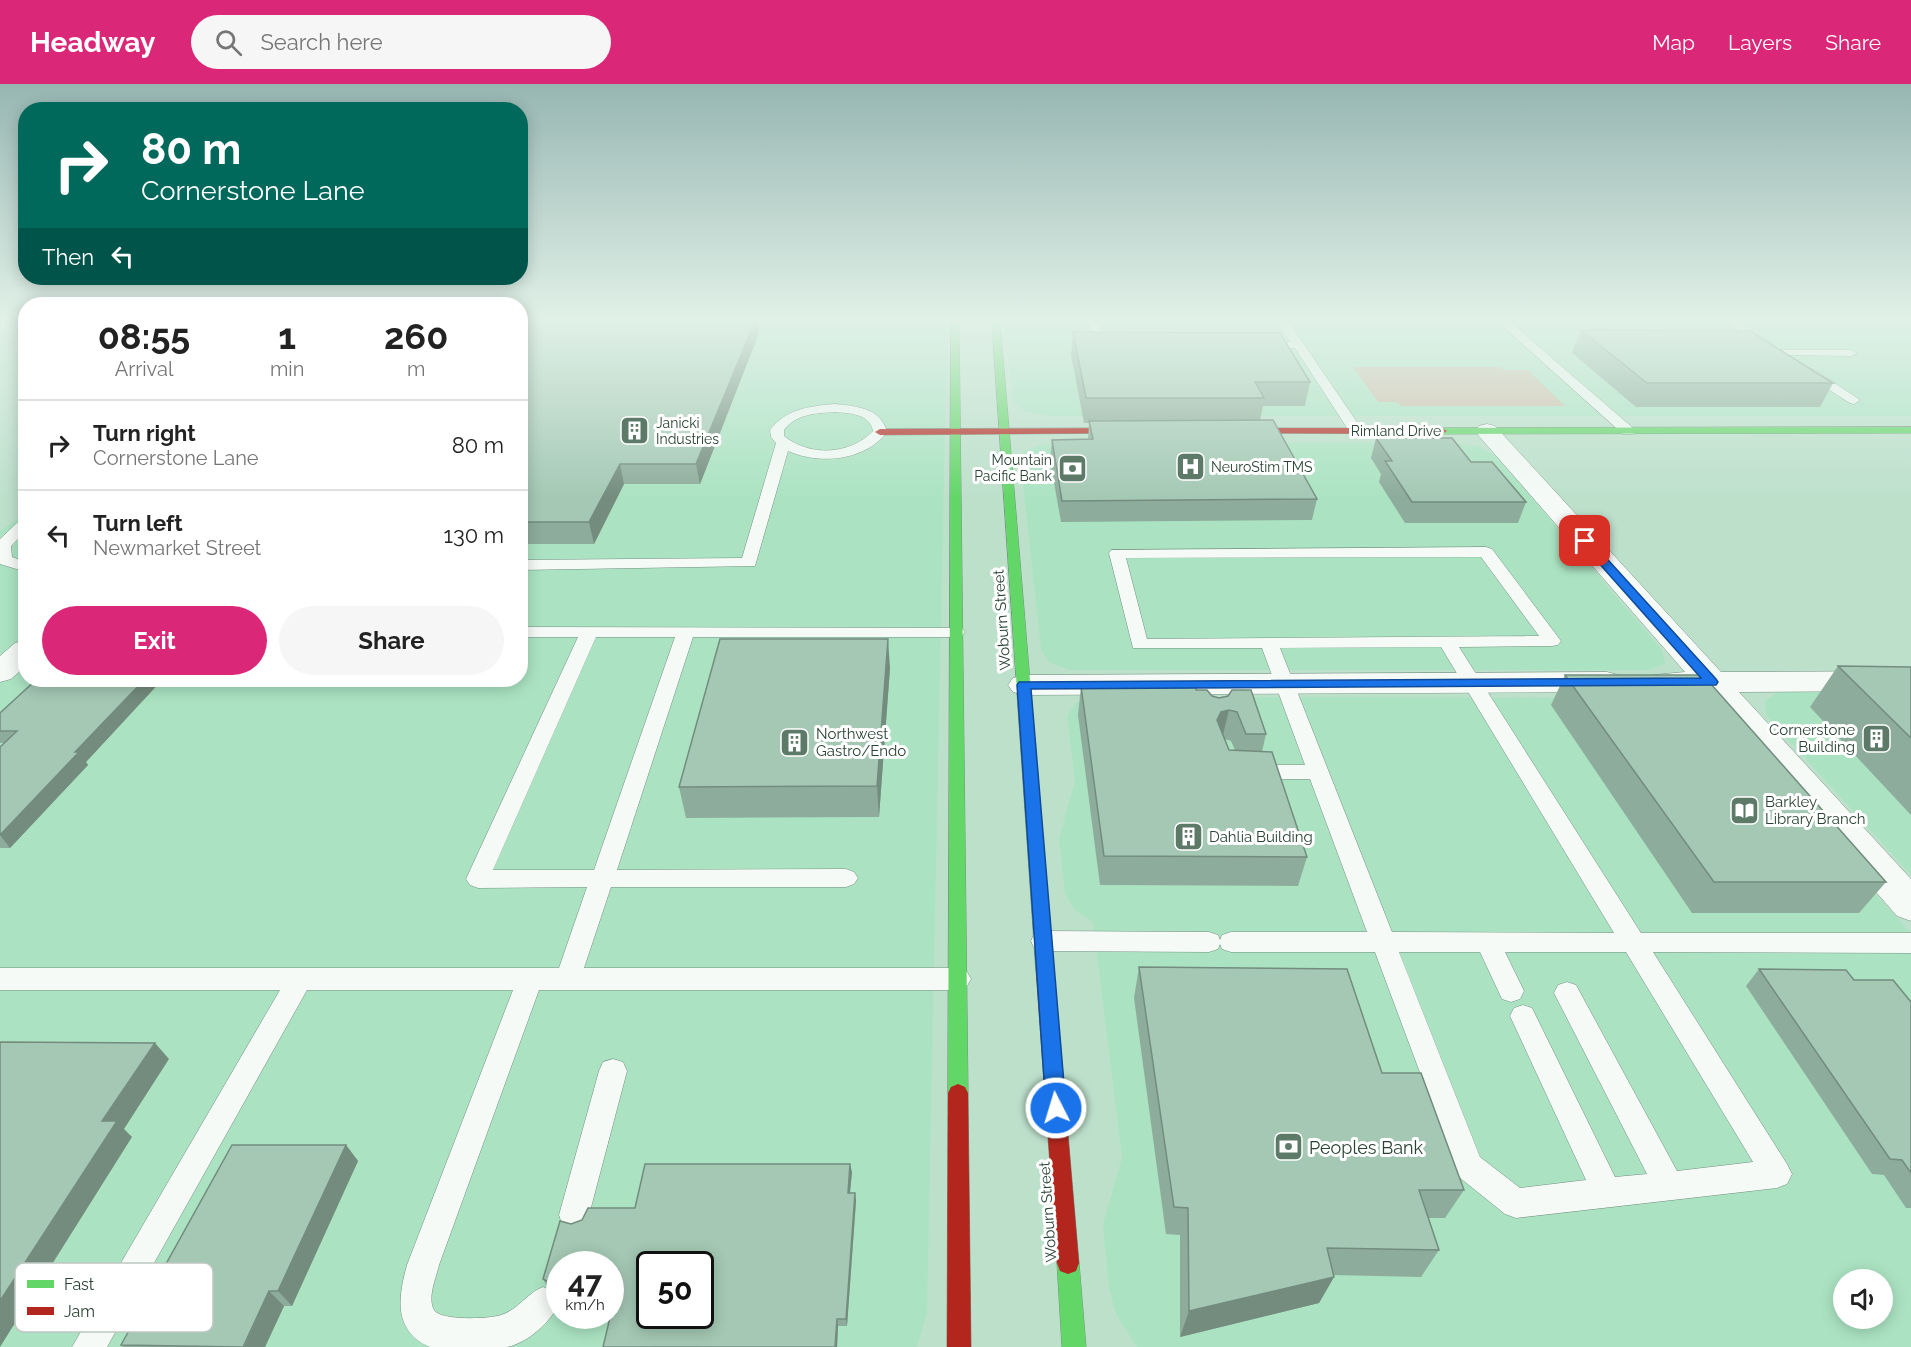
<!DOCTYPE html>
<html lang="en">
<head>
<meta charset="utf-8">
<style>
  :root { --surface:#fff; --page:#f6f6f6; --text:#222; --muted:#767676; --line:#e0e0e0; --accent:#db2777 }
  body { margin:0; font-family:Raleway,sans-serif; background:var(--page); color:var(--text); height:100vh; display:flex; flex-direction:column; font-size:22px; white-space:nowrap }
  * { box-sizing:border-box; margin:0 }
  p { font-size:20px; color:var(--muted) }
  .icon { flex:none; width:33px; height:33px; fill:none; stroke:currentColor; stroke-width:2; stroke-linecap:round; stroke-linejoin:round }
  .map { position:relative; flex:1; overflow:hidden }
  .details { position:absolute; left:18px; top:213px; width:510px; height:390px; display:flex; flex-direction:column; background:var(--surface); border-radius:24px; box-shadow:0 3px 15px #0003 }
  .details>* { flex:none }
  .guide { position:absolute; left:18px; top:18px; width:510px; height:183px; border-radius:24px; box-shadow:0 3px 15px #0003; background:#00695c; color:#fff; overflow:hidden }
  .tools { position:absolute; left:1833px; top:1185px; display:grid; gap:12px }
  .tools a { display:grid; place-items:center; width:60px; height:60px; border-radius:50%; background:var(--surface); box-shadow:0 3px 15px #0003; font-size:30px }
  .speed { position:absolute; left:546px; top:1167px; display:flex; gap:12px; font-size:30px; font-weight:700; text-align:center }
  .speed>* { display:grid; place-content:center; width:78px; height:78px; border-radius:50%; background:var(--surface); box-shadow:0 3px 15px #0003; line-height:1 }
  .speed small { font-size:15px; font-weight:400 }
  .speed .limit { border:3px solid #111; border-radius:9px; background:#fff; color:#111 }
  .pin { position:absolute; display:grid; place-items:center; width:51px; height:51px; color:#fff; margin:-26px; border-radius:12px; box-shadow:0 3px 9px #0006 }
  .me { position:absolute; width:66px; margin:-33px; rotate:355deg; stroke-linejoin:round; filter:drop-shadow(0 0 4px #0008) }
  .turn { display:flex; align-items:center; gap:21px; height:126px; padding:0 24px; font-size:27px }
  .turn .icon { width:78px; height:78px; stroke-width:2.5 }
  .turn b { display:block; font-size:42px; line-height:51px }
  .then { display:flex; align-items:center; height:57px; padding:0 24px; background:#0003; gap:12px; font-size:22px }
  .eta { display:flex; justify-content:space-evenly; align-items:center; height:102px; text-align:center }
  .eta b { font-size:36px; font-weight:700; line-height:42px }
  .cta { display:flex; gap:12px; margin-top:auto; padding:12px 24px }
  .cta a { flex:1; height:69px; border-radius:36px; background:var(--accent); color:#fff; font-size:24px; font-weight:700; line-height:69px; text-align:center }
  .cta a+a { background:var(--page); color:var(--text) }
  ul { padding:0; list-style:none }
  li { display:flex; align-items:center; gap:18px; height:90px; padding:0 24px; border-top:2px solid var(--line) }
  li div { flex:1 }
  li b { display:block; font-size:22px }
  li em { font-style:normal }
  header { display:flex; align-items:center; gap:36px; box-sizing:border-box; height:84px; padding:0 30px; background:var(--accent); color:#fff }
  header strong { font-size:28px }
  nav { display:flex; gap:33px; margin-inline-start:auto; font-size:21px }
  .search { width:420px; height:54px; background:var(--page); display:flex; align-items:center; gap:15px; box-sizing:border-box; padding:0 21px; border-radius:33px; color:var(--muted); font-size:22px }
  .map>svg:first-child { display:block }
</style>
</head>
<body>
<header>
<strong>Headway</strong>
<div class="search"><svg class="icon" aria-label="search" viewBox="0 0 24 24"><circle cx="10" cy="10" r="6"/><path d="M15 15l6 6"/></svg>Search here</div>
<nav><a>Map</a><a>Layers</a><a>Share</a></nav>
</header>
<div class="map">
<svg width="1911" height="1263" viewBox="0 0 1911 1263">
  <rect width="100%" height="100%" fill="#bde0cb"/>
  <g fill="#abe3c2" fill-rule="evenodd">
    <path d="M521,237H947L927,1228L917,1263H0V447L25,429L26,596H520ZM560,1180H610V1232H560ZM650,1180H700V1232H650Z"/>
    <path d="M1004,237H1911V332H1050L1025,327L1013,317Z"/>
    <path d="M1058,359H1451L1478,362L1496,372L1662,566L1665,580L1648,586H1069L1049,578L1041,566L1020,373L1028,366L1041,361Z"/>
    <path d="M1778,608L1911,609V791L1766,631L1765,617Z"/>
    <path d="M1093,613L1679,614L1721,632L1911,850V1263H1137L1116,1230L1109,1204L1103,1141L1122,1073L1093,838L1075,826L1065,810L1059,754L1075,697L1067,632L1076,619ZM1844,1196H1882V1234H1844Z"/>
  </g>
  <path fill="#d0bda9" d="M1353,283H1501L1504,286H1528L1565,322H1401L1397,318H1378Z"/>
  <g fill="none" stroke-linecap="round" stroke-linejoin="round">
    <defs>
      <g id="lane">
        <path d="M1088,237H1099L1103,251L1123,259L1117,262L1094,255Z"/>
        <path d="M1277,237H1288L1363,347L1361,350H1351L1295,264L1256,263V259L1260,258H1290Z"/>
        <path d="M1497,237H1509L1633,344L1635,347L1633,350H1623Z"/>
        <path d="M1725,237H1738L1772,260L1766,263L1762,262Z"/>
        <path d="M1780,266H1851L1857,269L1851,272L1776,271V267Z"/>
        <path d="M1811,285L1815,286L1860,316L1854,320L1850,319L1807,292L1805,289Z"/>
        <path d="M835,320C856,322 881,324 887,348C865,377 820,381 788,367L755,482L520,486V476L742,474L776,359L771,353L770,346C786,325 810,322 835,320ZM835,328C850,329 870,330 873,347C850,371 810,373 784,352V346C796,330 816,329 835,328Z"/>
        <path d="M26,434V447L11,462L12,473L26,478V488L0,480V455L21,435Z"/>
        <path d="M1486,463L1492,465L1561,557L1558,561L1552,562L1459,563L1641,849H1911V869L1653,868L1787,1080L1792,1090L1787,1100L1777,1104L1516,1134L1505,1130L1459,1093L1375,868H1231L1222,865L1220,860L1218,865L1209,868L1043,867L1034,864L1031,857L1034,850L1043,847L1209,848L1218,851L1220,856L1222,851L1231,848H1367L1310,695H1253L1246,693L1243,688L1246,683L1253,681H1305L1262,564H1133L1109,469L1111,466ZM1481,473L1539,552L1147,555L1126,474ZM1441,563L1614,849L1392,848L1280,564ZM1399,868H1480L1502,915L1511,918L1520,915L1524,907L1505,868H1626L1753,1078L1677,1087L1576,901L1567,898L1558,901L1554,909L1647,1090L1615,1093L1532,924L1523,921L1514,924L1510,932L1586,1096L1520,1104L1480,1073Z"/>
        <path d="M520,543L962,544L965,548L962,552L956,553H693L617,786L846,785L854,788L858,794L854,800L846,803H611L584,884H958L967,888L971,895L967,902L958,906H539L439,1181C436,1194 427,1214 434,1226C440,1237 490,1235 501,1231C518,1226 527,1209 543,1203L554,1208L559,1219C552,1237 527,1260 506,1263C482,1263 455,1263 430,1263C393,1247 398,1213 407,1181L513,906H307L107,1263H72L280,906H0V884H559L587,803L478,804L470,801L466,795L578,553H520ZM596,553H675L594,786H493Z"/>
        <path d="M613,975L623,978L627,987L589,1131L585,1142L574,1146L563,1142L559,1131L599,987L603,978Z"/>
      </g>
      <g id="street">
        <path d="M1487,340L1495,342L1721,588L1911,587V607L1739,608L1911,795V837L1897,832L1702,608H1665L1654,605L1649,598L1654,591L1685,588L1479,352L1476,347L1479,342Z"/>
        <path d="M26,556V582L11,595L0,598V572L15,559Z"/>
        <path d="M1607,588L1618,591L1623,598L1618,605L1607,608L1024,611L1013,608L1008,601L1013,594L1024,591Z"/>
      </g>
      <g id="fast">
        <path d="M951,237H959L968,1009L965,1015L958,1018L951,1015L948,1009Z"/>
        <path d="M992,237H1000L1054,886L1051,891L1045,893L1039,891L1036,886Z"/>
        <path d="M1911,343V349L1442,350L1437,347L1442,344Z"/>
        <path d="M1068,1168L1076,1171L1079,1179L1086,1263H1062L1057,1179L1060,1171Z"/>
      </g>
      <g id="jam">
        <path d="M1132,344L1137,347L1135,349L880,351L875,348L880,345Z"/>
        <path d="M1235,344H1442L1447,347L1442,350L1232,349L1230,347Z"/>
        <path d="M1045,879L1051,881L1054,886L1079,1179L1076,1187L1068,1190L1060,1187L1057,1179L1036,886L1039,881Z"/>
        <path d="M958,1000L965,1003L968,1009L971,1263H947L948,1009L951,1003Z"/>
      </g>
    </defs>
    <use href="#lane" stroke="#749081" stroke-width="1"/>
    <use href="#street" stroke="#749081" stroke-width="1"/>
    <use href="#fast" stroke="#749081" stroke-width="1"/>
    <use href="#jam" stroke="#749081" stroke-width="1"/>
    <use href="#lane" fill="#f5faf7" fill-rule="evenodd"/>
    <use href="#street" fill="#f5faf7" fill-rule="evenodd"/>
    <use href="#fast" fill="#63d668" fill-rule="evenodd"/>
    <use href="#jam" fill="#b3261e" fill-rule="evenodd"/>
  </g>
  <g fill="#8dac9b" fill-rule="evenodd">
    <path d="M520,237L759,249L700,400H624L594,460H520Z"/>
    <path d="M1581,246L1833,299L1820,323H1636L1572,269Z"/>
    <path d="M1073,248L1310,298L1305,322H1263L1260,336L1317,415L1312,436L1061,438L1050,376L1052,356L1088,355L1089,339H1084L1071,271Z"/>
    <path d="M1376,354L1471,378L1526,418L1518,439H1405L1379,398L1381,390L1371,374Z"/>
    <path d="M1838,582L1911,583V731L1810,623Z"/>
    <path d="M890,584L879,733L686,734L679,703Z"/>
    <path d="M1565,591L1886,798L1859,829H1692L1551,621Z"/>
    <path d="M36,596H162L86,678L88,681L10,764H0V663L5,659H0V629Z"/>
    <path d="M1081,602L1196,606L1219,614L1266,650L1262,668L1307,773L1298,802L1100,801L1078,631ZM1225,655L1231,657L1235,666H1229Z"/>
    <path d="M1139,883L1382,989L1464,1106L1445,1134H1428L1439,1166L1421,1193L1333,1191L1334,1193L1319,1219L1180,1253V1151L1166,1150L1134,914Z"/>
    <path d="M1759,885L1854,896L1911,918V1124H1906L1884,1091L1872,1090L1746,902Z"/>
    <path d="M346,1061L358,1077L292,1222H284L265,1263H123L121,1261Z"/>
    <path d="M852,1088L850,1109H855L856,1117L847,1242H838L837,1263H603L611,1228L610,1180H560V1228H557L552,1221L557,1211L555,1206L547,1202L543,1195L571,1140Z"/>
  </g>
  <g fill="#738c7e">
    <path d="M755,237H758L759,249L700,400L696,380Z"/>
    <path d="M620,380L624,400L594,460L589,438Z"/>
    <path d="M888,555L890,584L879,733L877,702Z"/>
    <path d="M144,596H162L86,678L88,681L10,764L0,751L75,668Z"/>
    <path d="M1229,626L1222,655L1217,636L1221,628Z"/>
    <path d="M155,959L169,975L124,1045L132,1053L0,1263V1217L102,1037Z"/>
    <path d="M346,1061L358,1077L292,1222L278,1207Z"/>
    <path d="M850,1080L852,1088L849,1117L848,1109Z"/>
    <path d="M855,1109L856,1117L847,1242L846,1235Z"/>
    <path d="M1334,1193L1319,1219L1180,1253L1189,1227Z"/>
    <path d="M269,1207L284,1222L265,1263H244Z"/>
    <path d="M837,1235L838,1242L837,1263H835Z"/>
  </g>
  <g fill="#a4c8b4" stroke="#738c7e" stroke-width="1.5" fill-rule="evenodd">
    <path d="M520,237H755L696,380H620L589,438H520Z"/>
    <path d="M1581,246L1750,247L1833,299H1647Z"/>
    <path d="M1073,248L1280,249L1310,298H1255L1264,314H1086Z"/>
    <path d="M1273,336L1317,415L1062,417L1052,356L1093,355L1089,337Z"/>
    <path d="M1376,354H1452L1471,378H1492L1526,418H1412L1385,377H1392Z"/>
    <path d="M720,555H888L877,702L679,703Z"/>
    <path d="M1838,582L1911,583V654Z"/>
    <path d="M1565,591H1703L1886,798H1714Z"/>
    <path d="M36,596H144L75,668H79L0,751V663L17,647H0V629Z"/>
    <path d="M1081,602L1196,603V606H1207L1212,612L1219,614L1228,612L1232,606H1251L1266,650H1246L1237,628L1229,626L1221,628L1217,636L1229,666L1272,668L1307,773L1104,772Z"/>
    <path d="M1139,883L1347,885L1382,989H1421L1464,1106H1419L1439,1166L1327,1164L1334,1193L1189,1227L1188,1124L1174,1123Z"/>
    <path d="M1759,885L1846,886L1854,896H1893L1911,918V1089L1902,1076L1890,1075Z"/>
    <path d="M0,958L155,959L102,1037H117L0,1217Z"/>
    <path d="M232,1061H346L278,1207H269L243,1263L121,1261Z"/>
    <path d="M645,1080H850L848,1109H855L846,1235H837L835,1263H603L613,1221H610V1180H560V1221H552L557,1211L552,1200L543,1195L560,1137L571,1140L582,1136L588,1124H635ZM650,1180H700V1232H650Z"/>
  </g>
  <linearGradient id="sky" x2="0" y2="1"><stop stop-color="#97b6b2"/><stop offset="0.57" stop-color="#e1f1e8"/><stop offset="1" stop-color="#e1f1e8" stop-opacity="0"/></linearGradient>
  <rect width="1911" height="414" fill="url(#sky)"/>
  <path fill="#1a73e8" stroke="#114b97" stroke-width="1.5" d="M1585,454L1589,455L1716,595L1718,598L1716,601L1031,605L1066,1024L1063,1031L1056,1033L1049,1031L1046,1024L1017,601L1019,598L1701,594L1581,459L1580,457Z"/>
  <defs>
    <symbol id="building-square" viewBox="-11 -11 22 22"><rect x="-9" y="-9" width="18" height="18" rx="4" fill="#5d7a69" stroke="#fff"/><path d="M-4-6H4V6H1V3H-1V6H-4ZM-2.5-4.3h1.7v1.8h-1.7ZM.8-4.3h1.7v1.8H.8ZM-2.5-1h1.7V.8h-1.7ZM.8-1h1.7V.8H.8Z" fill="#fff"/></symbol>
    <symbol id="hospital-square" viewBox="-11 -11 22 22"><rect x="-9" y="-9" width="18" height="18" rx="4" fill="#5d7a69" stroke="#fff"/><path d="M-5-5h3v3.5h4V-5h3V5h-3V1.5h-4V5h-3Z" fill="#fff"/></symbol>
    <symbol id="bank-square" viewBox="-11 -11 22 22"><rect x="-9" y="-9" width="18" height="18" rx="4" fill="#5d7a69" stroke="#fff"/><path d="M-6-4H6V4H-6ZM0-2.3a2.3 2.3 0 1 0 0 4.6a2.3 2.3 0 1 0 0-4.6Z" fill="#fff"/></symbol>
    <symbol id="library-square" viewBox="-11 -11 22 22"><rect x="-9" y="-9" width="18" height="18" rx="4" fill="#5d7a69" stroke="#fff"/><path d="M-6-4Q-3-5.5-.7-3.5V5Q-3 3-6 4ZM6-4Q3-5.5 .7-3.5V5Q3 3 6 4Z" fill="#fff"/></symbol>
  </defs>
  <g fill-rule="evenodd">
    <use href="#building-square" x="618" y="330" width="33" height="33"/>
    <use href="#hospital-square" x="1174" y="366" width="33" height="33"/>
    <use href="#bank-square" x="1056" y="368" width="33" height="33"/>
    <use href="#building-square" x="1860" y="638" width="33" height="33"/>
    <use href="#building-square" x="778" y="642" width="33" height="33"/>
    <use href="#library-square" x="1728" y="710" width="33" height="33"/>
    <use href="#building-square" x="1172" y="736" width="33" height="33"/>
    <use href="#bank-square" x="1272" y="1046" width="33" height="33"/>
  </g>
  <g text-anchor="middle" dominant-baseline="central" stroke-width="6" stroke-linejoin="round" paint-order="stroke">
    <g font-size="14" fill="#294334" stroke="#fff" text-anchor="start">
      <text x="656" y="339">Janicki<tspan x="656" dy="16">Industries</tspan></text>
      <text x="1052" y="376" text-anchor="end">Mountain<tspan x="1052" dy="16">Pacific Bank</tspan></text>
      <text x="1211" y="383">NeuroStim TMS</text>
    </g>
    <g font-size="14" fill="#294334" stroke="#fff">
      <text x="1396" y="347">Rimland Drive</text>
    </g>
    <g font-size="15" fill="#294334" stroke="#fff">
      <text transform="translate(1002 536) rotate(-94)">Woburn Street</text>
      <text transform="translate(1048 1128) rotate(-94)">Woburn Street</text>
    </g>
    <g font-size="15" fill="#294334" stroke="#fff" text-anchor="start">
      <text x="1855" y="646" text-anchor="end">Cornerstone<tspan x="1855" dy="17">Building</tspan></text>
      <text x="816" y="650">Northwest<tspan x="816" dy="17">Gastro/Endo</tspan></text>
      <text x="1765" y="718">Barkley<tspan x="1765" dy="17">Library Branch</tspan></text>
      <text x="1209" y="753">Dahlia Building</text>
    </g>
    <g font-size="18" fill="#294334" stroke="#fff" text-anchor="start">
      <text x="1309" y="1063">Peoples Bank</text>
    </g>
  </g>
  <rect x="15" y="1179" width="198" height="69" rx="9" fill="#fff" stroke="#bfc7c2" stroke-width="1.5"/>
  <rect x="27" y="1196" width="27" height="8" fill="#63d668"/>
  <rect x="27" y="1223" width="27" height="8" fill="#b3261e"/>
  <g font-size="16" fill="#294334">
    <text x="64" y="1206">Fast</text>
    <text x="64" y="1233">Jam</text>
  </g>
</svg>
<div class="tools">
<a><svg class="icon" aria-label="sound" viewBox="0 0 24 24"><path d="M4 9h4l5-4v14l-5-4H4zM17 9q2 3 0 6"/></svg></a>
</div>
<div class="speed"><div>47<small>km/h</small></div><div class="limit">50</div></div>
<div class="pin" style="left:1585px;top:457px;background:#d93025"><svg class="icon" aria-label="arrive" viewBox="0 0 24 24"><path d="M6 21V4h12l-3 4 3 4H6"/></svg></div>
<svg class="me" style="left:1056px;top:1024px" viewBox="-20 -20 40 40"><circle r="17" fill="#1a73e8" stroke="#fff" stroke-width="3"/><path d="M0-11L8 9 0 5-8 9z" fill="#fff"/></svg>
<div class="guide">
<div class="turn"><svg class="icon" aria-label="right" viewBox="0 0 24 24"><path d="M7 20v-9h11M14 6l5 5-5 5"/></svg><div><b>80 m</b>Cornerstone Lane</div></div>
<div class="then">Then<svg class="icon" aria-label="left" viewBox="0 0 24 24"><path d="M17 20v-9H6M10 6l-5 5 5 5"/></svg></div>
</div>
<section class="details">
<div class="eta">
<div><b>08:55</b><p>Arrival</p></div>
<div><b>1</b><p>min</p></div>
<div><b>260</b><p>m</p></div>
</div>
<ul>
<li><svg class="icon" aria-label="right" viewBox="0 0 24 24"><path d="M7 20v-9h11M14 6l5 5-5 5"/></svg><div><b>Turn right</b><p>Cornerstone Lane</p></div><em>80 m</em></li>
<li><svg class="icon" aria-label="left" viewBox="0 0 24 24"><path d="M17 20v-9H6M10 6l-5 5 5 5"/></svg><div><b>Turn left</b><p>Newmarket Street</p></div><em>130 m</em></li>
</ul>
<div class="cta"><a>Exit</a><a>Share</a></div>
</section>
</div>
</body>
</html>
